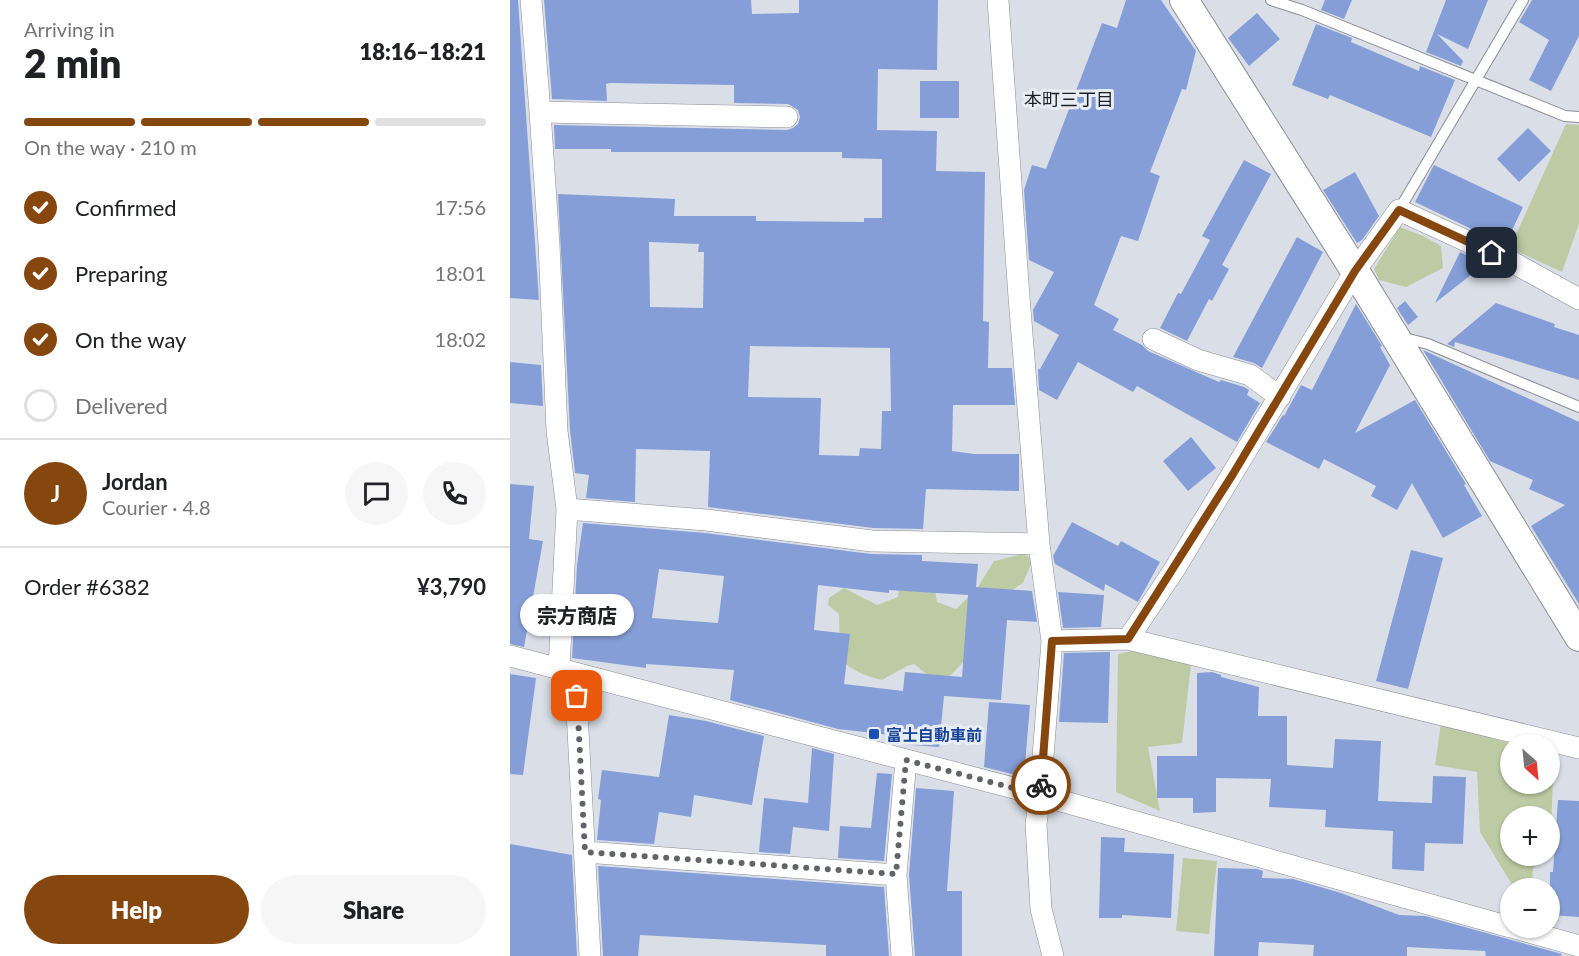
<!DOCTYPE html>
<html lang="en">
<head>
<meta charset="utf-8">
<style>
	:root { --surface:#fff; --page:#f6f6f6; --text:#202124; --muted:#757577; --line:#e0e0e0; --accent:#86470e }
	body { margin:0; font-family:Lato,"Noto Sans JP",sans-serif; background:var(--page); color:var(--text); height:100vh; display:flex; flex-direction:column; font-size:22px; white-space:nowrap }
	* { box-sizing:border-box; margin:0 }
	p { font-size:20px; color:var(--muted) }
	.icon { flex:none; width:33px; height:33px; fill:none; stroke:currentColor; stroke-width:2; stroke-linecap:round; stroke-linejoin:round }
	.map { position:relative; flex:1; overflow:hidden }
	.details { display:flex; flex-direction:column; background:var(--surface); width:510px }
	.details>* { flex:none }
	.needle { width:39px; rotate:153deg }
	.buttons { position:absolute; left:990px; top:734px; display:grid; gap:12px }
	.buttons a { display:grid; place-items:center; width:60px; height:60px; border-radius:50%; background:var(--surface); box-shadow:0 2px 4px #0004; font-size:30px }
	.pin { position:absolute; display:grid; place-items:center; width:51px; height:51px; color:#fff; margin:-26px; border-radius:12px; box-shadow:0 3px 9px #0006 }
	.courier { position:absolute; display:grid; place-items:center; width:60px; height:60px; margin:-30px; border:4px solid #86470e; border-radius:50%; background:#fff; color:#222; box-shadow:0 2px 8px #0007 }
	.bubble { position:absolute; height:42px; border-radius:21px; background:var(--surface); box-shadow:0 2px 4px #0004; font-size:20px; font-weight:800; line-height:42px; text-align:center }
	.headline em { font-style:normal; font-weight:800 }
	.headline div { display:flex; flex-direction:column-reverse }
	.headline { display:flex; align-items:center; justify-content:space-between; height:102px; padding:0 24px }
	h1 { font-size:39px; font-weight:800; line-height:45px }
	.bar { display:grid; grid-template-columns:repeat(4,1fr); gap:9px 6px; align-content:center; height:72px; padding:0 24px }
	.bar i { height:8px; border-radius:4px; background:var(--line) }
	.bar .on { background:var(--accent) }
	.bar p { grid-column:span 4 }
	.line { display:flex; align-items:center; gap:15px; padding:0 24px; border-top:2px solid var(--line) }
	.line div { flex:1 }
	.round { display:grid; place-items:center; flex:none; width:63px; height:63px; border-radius:32px; background:var(--page) }
	ol { padding:0 24px; list-style:none }
	li { display:flex; align-items:center; gap:18px; height:66px }
	li p { margin-inline-start:auto }
	li .icon { padding:6px; border-radius:50%; background:var(--accent); color:#fff; stroke-width:4 }
	li:last-child { color:var(--muted) }
	li i { width:33px; height:33px; border:3px solid var(--line); border-radius:50% }
	.action { display:flex; gap:12px; margin-top:auto; padding:12px 24px }
	.action a { flex:1; height:69px; border-radius:36px; background:var(--accent); color:#fff; font-size:24px; font-weight:800; line-height:69px; text-align:center }
	.action a+a { background:var(--page); color:var(--text) }
	main { display:flex; flex:1; min-height:0 }
	.map>svg:first-child { display:block }
</style>
</head>
<body>
<main>
<section class="details">
<div class="headline"><div><h1>2 min</h1><p>Arriving in</p></div><em>18:16–18:21</em></div>
<div class="bar"><i class="on"></i><i class="on"></i><i class="on"></i><i></i><p>On the way · 210 m</p></div>
<ol>
<li><svg class="icon" aria-label="check" viewBox="0 0 24 24"><path d="M5 12l5 5 9-10"/></svg>Confirmed<p>17:56</p></li>
<li><svg class="icon" aria-label="check" viewBox="0 0 24 24"><path d="M5 12l5 5 9-10"/></svg>Preparing<p>18:01</p></li>
<li><svg class="icon" aria-label="check" viewBox="0 0 24 24"><path d="M5 12l5 5 9-10"/></svg>On the way<p>18:02</p></li>
<li><i></i>Delivered</li>
</ol>
<div class="line" style="height:108px"><b class="round" style="background:var(--accent);color:#fff">J</b><div><b>Jordan</b><p>Courier · 4.8</p></div><a class="round"><svg class="icon" aria-label="chat" viewBox="0 0 24 24"><path d="M4 5h16v11H9l-5 4z"/></svg></a><a class="round"><svg class="icon" aria-label="phone" viewBox="0 0 24 24"><path d="M5 4h4l2 5-3 2q2 4 5 5l2-3 5 2v4C11 20 4 13 5 4z"/></svg></a></div>
<div class="line" style="height:78px"><div>Order #6382</div><b>¥3,790</b></div>
<div class="action"><a>Help</a><a>Share</a></div>
</section>
<div class="map">
<svg width="1069" height="956" viewBox="0 0 1069 956">
	<rect width="100%" height="100%" fill="#dadfe7"/>
	<path fill="#bdcba4" d="M1056,124l13,1v99l-17,48 -52,-24z
		M890,227l23,9 18,10 2,22 -37,19 -27,-7 -5,-11z
		M513,554l6,3 2,7 -8,19 -17,11 -36,61 -19,20 -16,6 -21,-17 -7,2 -25,14c-17,-4 -29,-9 -42,-21l-1,-45 -11,-9 1,-7 15,-10 33,17 21,-8 3,-25 32,6 4,24 19,7 20,-19 18,-29z
		M623,651l58,14 -9,78 -34,4 12,64 -44,-19 2,-138z
		M931,723l71,21 -2,39h40v-28l4,1 -4,96v-36h-40v39h39v2l-16,11 -1,20h-18l-34,-56 -3,-60 -42,-7z
		M673,858l34,3 -8,73 -33,-3z"/>
	<path fill="#859ed8" fill-rule="evenodd" d="M0,0h8l21,300 -29,-2z
		M34,0h207l1,14 47,-1v-13h139l-1,70 -59,-1 -1,61 60,1 -1,40 49,1 -2,149 6,1 -1,46h24l3,37h-62l-1,46 22,3h45v37l-93,-2 -3,40 -50,-1 -165,-21 2,-56 -74,-2 -1,53 -49,-4 3,-23 -14,-2 -5,-43 -12,-236 117,5 -1,17h82v5l108,1v-4h18v-59l-40,-1v-6h-231v-3h-56l-1,-24 233,5 6,-2 5,-4 2,-7 -2,-7 -10,-6 -54,-1v-18l-124,-2 -4,1 1,17 -55,-2zM139,242l50,2 -1,8h6l-1,56 -53,-1zM240,346l140,2 1,63h-9l-1,38 -21,-1 -1,8 -40,-1 2,-57 -73,-1z
		M616,0h35l35,51 -10,39 -4,-1 -32,83 10,4 -22,65 -17,-5 -27,69 25,14 -6,11 29,15 6,6 71,31 2,-2 23,7 5,3 -2,5 13,8 -23,39 -100,-56 -4,6 -55,-30 -21,38 -18,-10 -1,-21h2l19,-34 -25,-14 -1,-11 21,-38 -25,-12 -5,-70 8,-25 14,4 56,-146 15,5z
		M815,0h27l-8,19 -23,-9z
		M936,0h42l-20,49 -31,-15 26,27 -2,5 -35,-14z
		M1022,0h47v36l-28,55 -22,-11 20,-40 -30,-18z
		M747,13l23,26 -31,27 -21,-28z
		M806,24l36,14 -1,4 68,29 1,-5 35,14 -24,57 -101,-42 -2,4 -36,-14z
		M410,81h39v37h-39z
		M1018,128l23,23 -32,31 -22,-23z
		M734,160l27,14 -49,91 7,4 -17,32 -3,-2 -22,42 -27,-13 18,-35 3,1 29,-54 -8,-4z
		M924,165l89,42 -18,38 -90,-43z
		M845,172l24,44 -17,24 -5,3 -34,-53z
		M787,237l26,15 -16,31 -45,85 -8,-5 -21,-6z
		M950,252l25,12 -50,39z
		M895,301l13,16 -10,8 -11,-17z
		M986,303l59,21 -1,3 25,8v45l-124,-38 -1,5 -7,-3z
		M846,304l26,42 -2,1 10,18 -35,68 60,-33 51,84 -2,1 18,31 -39,22 -31,-55 -15,27 -26,-14 5,-10 -52,-27 -5,10 -53,-27 17,-27 1,1 17,-31 11,5z
		M913,350l156,72v182l-48,-78 34,-21 -36,-16 4,-9 -43,-19z
		M0,362l31,3 2,41 -33,-3z
		M681,437l25,31 -28,23 -25,-30z
		M0,484l24,2 -5,53 14,2 -19,106 -14,-3z
		M562,522l46,24 3,-5 39,21 -22,40 -33,-18 -1,7 -49,-27 -2,-8z
		M73,523l122,10 166,21 51,1v6l56,3 -2,23 56,4 5,31 -30,-2 -6,80 -57,-4 -5,51 -40,-3 1,-8 -62,-7 -108,-29 4,-30 -88,-6v4l-74,-10 5,-93zM149,569l65,7 -6,47 -66,-5zM308,585l71,8v-3l79,5 -6,82 -57,-5 -2,19 -59,-7 6,-50 -36,-4z
		M901,550l32,8 -35,131 -32,-8z
		M548,592l46,3 -3,32 -38,1z
		M600,652l-2,71 -49,-1 5,-69z
		M702,672l9,3v2l38,10 -1,29h29v49l46,3 2,-29 46,2 -3,60 54,2 1,-27 33,1 -3,67 -38,-1 -1,28 -32,-2 1,-38 -68,-4 1,-17 -57,-3 2,-28 -55,-1v34l-23,1v-15h-36v-42h40v-83z
		M0,674l26,4 -13,97 -13,-1z
		M479,702l41,3 -6,72 -40,-10z
		M159,715l37,6 58,15 -12,69 -58,-10 -3,22 -32,-5 -5,32 -57,-4 4,-40 -3,-1 4,-29 57,7z
		M302,748l22,6 -5,77 -36,-4 -3,27 -31,-2 5,-54 44,5z
		M367,773l15,1 -8,87 -46,-3 2,-32 31,2z
		M406,788l38,3 -7,100h15v65h-47l-6,-81z
		M1048,800l21,1v116l-29,-2v-43h3z
		M591,837l24,1 -1,14 50,2 -3,64 -49,-3v3h-23z
		M0,844l62,11 5,101h-67z
		M88,866l286,21 5,69h-63v-11l-186,-10 -2,21h-35z
		M708,868l39,1 6,2 -1,7 31,1 48,14 58,22 26,1 137,38 -1,2h-75l-1,-5 -78,-4v9h-94l1,-11 -55,-3 -1,14h-44z"/>
	<g fill="none" stroke-linecap="round" stroke-linejoin="round">
		<defs>
			<path id="lane" d="M761,0l31,10 263,106 14,1
				M889,210l124,-210
				M891,337l27,7 151,63"/>
			<path id="street" d="M21,0l9,112 9,132 8,187 10,78 -8,160
				M488,0l21,297 20,247 13,97 -12,154 -4,29 5,85 12,47
				M30,112l247,5
				M643,339l45,21 52,15 30,22
				M57,509l139,11 166,21 167,3
				M618,639l451,109
				M542,641l76,-2 46,-69 181,-299 44,-61 113,52 67,37
				M0,656l530,139 470,132
				M65,674l15,282
				M75,852l311,23
				M1001,927l68,19
				M392,956l-6,-81 10,-115"/>
			<path id="secondary" d="M674,0l171,271 224,366"/>
		</defs>
		<use href="#lane" stroke="#898d95" stroke-width="12"/>
		<use href="#street" stroke="#898d95" stroke-width="22"/>
		<use href="#secondary" stroke="#898d95" stroke-width="30"/>
		<use href="#lane" stroke="#fff" stroke-width="10"/>
		<use href="#street" stroke="#fff" stroke-width="21"/>
		<use href="#secondary" stroke="#fff" stroke-width="28"/>
	</g>
	<g fill="none" stroke-linecap="round" stroke-linejoin="round">
		<path stroke="#606368" stroke-width="6" stroke-dasharray="0 10.8" d="M67,696l8,156 311,22 10,-114 134,35 1,-10"/>
		<path stroke="#86470e" stroke-width="8" d="M531,785l11,-144 76,-2 105,-165 122,-203 44,-61 93,43"/>
	</g>
	<rect fill="#1a4fb4" stroke="#e8ecf5" stroke-width="2" x="358" y="728" width="12" height="12" rx="3"/>
	<g text-anchor="middle" dominant-baseline="central" stroke-width="6" stroke-linejoin="round" paint-order="stroke">
		<g font-size="16" font-weight="bold" fill="#164399" stroke="#e8ecf5" text-anchor="start">
			<text x="376" y="734">富士自動車前</text>
		</g>
		<g font-size="18" fill="#1f2023" stroke="#e8ecf5">
			<text x="559" y="99">本町三丁目</text>
		</g>
	</g>
</svg>
<div class="buttons">
<a><svg class="needle" viewBox="-14 -14 28 28"><path d="M0-13l5 13h-10z" fill="#e53935"/><path d="M0 13l5-13h-10z" fill="#757577"/></svg></a>
<a>+</a>
<a>−</a>
</div>
<div class="pin" style="left:67px;top:696px;background:#ea580c"><svg class="icon" aria-label="bag" viewBox="0 0 24 24"><path d="M5 8h14l-1 12H6zM9 8a3 3 0 0 1 6 0"/></svg></div>
<div class="pin" style="left:982px;top:253px;background:#1f2937"><svg class="icon" aria-label="home" viewBox="0 0 24 24"><path d="M3 11l9-7 9 7M6 9v11h12V9"/></svg></div>
<div class="courier" style="left:531px;top:785px"><svg class="icon" aria-label="bike" viewBox="0 0 24 24"><circle cx="6" cy="16" r="4"/><circle cx="18" cy="16" r="4"/><path d="M6 16l4-8h5l3 8M10 8l3 8H6M13 5h3"/></svg></div>
<div class="bubble" style="left:10px;top:594px;width:114px">宗方商店</div>
</div>
</main>
</body>
</html>
